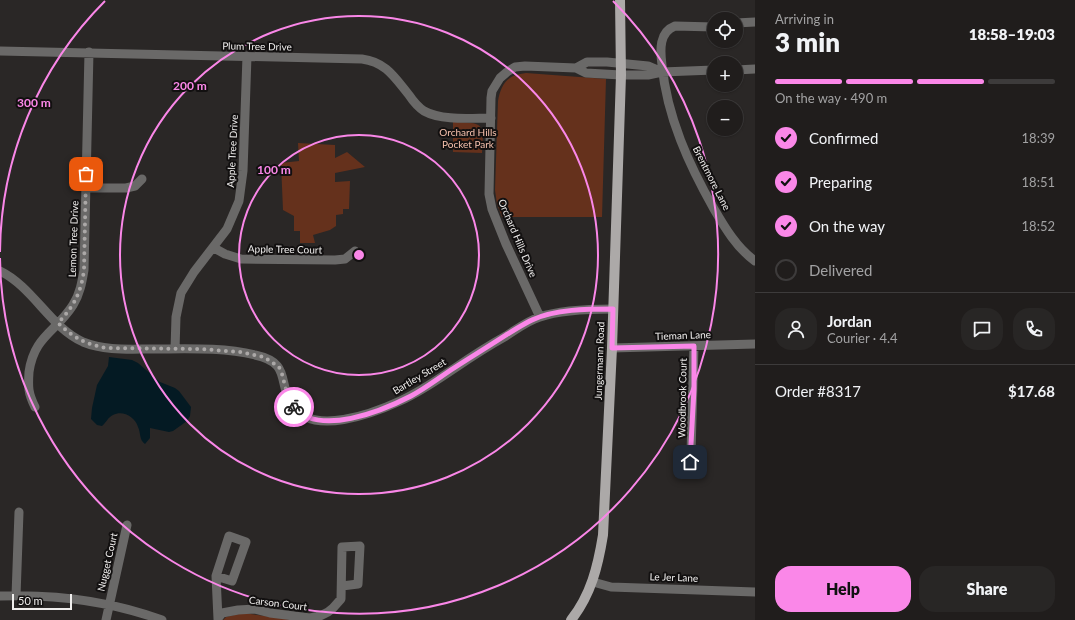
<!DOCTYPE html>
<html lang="en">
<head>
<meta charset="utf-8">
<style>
	:root { --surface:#201d1c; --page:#282625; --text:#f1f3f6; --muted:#a2a2a3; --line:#3d3b3b; --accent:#fa87e8 }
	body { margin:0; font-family:Lato,sans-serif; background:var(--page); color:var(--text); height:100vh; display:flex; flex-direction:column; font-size:15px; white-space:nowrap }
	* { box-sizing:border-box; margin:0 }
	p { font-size:13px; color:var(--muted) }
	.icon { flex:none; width:22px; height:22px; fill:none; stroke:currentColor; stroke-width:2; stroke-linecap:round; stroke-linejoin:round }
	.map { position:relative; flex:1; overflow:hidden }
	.panel { display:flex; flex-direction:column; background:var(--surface); width:320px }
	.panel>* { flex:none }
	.tools { position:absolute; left:707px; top:12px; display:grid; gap:8px }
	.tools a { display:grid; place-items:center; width:36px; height:36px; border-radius:50%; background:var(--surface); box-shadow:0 1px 3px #0004,0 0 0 1px var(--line); font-size:20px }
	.scale { position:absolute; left:12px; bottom:10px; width:60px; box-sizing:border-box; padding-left:4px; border:2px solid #f0eeed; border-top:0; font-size:11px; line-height:14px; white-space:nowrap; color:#f0eeed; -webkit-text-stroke:3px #121010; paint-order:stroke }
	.pin { position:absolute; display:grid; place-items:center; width:34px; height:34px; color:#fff; margin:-17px; border-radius:8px; box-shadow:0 2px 6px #0006 }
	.courier { position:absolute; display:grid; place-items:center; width:40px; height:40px; margin:-20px; border:3px solid #fa87e8; border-radius:50%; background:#fff; color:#222; box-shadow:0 1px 5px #0007 }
	.overview em { font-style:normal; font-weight:800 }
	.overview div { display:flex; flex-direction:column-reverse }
	.overview { display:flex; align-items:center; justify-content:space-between; height:68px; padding:0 20px }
	h1 { font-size:26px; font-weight:800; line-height:30px }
	.bar { display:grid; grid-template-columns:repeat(4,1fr); gap:6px 4px; align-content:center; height:48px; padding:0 20px }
	.bar i { height:5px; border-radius:3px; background:var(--line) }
	.bar .active { background:var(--accent) }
	.bar p { grid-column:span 4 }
	.line { display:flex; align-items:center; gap:10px; padding:0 20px; border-top:1px solid var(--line) }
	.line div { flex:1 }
	.round { display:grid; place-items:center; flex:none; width:42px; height:42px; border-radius:16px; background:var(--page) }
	ol { padding:0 20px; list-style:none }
	li { display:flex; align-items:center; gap:12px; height:44px }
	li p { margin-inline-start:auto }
	li .icon { padding:4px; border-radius:50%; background:var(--accent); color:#111; stroke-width:4 }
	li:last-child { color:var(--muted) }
	li i { width:22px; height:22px; border:2px solid var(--line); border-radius:50% }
	.primary-button { display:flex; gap:8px; margin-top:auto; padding:8px 20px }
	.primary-button a { flex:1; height:46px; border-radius:16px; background:var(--accent); color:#111; font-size:16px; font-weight:800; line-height:46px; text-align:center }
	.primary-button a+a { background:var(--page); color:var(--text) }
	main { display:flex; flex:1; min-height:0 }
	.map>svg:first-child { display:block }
</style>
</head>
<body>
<main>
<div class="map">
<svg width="755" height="620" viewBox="0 0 755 620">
	<rect width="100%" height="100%" fill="#2a2726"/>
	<path fill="#65311c" d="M526,73l80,6 -4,138h-100l-5,-13 -2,-14 3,-89c3,-17 9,-26 28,-28z
		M453,122c31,1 31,0 29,31l-29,-1z
		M298,143l37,2v13l12,-6 18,15 -30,6v9l15,-1 -1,28h-6v5l-7,1v11l-6,4 -17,5 2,8h-15v-12h-6v-15l-11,-6 -2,-47 18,-2z
		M243,613l50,7h-70l3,-3z"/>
	<path fill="#041a23" d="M109,357l23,3 6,3 22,19 15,6 4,3 12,16 -1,9 -3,5 -14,10 -4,1 -19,-4v10l-5,6c-6,-4 -4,-11 -7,-17 -3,-10 -15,-17 -25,-12 -5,2 -7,8 -11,11l-5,-1 -6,-6 1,-11 5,-23 11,-19z"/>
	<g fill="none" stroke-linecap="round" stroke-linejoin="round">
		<path stroke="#6a6968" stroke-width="9" d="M736,23l19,-1
			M714,27l-39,-1c-16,6 -15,24 -13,39 5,52 27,100 52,144 11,19 23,39 41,52
			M0,51l362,8c24,3 33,19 47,36 4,6 9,12 15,16 18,10 47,7 67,7
			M576,68l11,-6h20l41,4 14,6
			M736,70l19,-1
			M86,188h40l9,-2 7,-7
			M214,248l11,6 16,5 94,1 10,-1 10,-8
			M0,271c33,16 50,56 83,71 22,9 46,7 70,7 33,0 69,-2 102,6 37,8 22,27 37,50 20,32 82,8 108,-4 20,-9 37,-21 55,-33 16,-11 33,-22 51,-32 11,-7 21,-15 34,-19 20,-7 52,-8 73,-8
			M540,317l-34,-73 -14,-35 -3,-15 2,-96 1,-7 8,-13 7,-6 8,-5 10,-1 51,2 10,5 35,2h27l14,-3 52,-2
			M612,348l143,-4
			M175,349l1,-32 5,-24 13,-21 33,-43 12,-28 4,-30 4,-115
			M35,407c-7,-14 -7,-20 -6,-35 5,-36 27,-40 44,-67 7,-11 9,-23 11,-35l5,-218
			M687,473l4,-20 3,-107
			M216,576l16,5 14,-39 -17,-6 -13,40 2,43
			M593,582l18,5 144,5
			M0,596c55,-2 110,5 162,24
			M16,596l3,-84
			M219,617l3,-4 16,-3 17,-1 15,4 40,5 10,-2 8,-4 5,-4 8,-9 1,-52 18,-1 -2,38 -16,2
			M106,620l21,-95"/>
		<path stroke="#aca9a8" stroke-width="10" d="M571,620c20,-25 27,-54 32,-85l9,-187 9,-273 -1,-75"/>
	</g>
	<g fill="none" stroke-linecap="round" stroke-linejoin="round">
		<path stroke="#aba8a7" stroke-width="4" stroke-dasharray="0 7.2" d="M86,174l-2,96c-3,23 -10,36 -26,53 16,15 27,21 48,25l94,1 40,3 24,5 15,10 3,7 6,23 6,10"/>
		<path stroke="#fa87e8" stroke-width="5" d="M294,407c25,30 88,4 117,-11 15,-8 29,-19 43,-28 17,-11 35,-22 52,-33 9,-5 17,-11 26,-15 23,-11 56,-11 81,-11l-1,39 82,-2v43l-4,73"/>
	</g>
	<g fill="none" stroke="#fa87e8" stroke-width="2">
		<circle cx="359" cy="255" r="120"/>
		<circle cx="359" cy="255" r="239"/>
		<path d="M0 252A359 359 0 0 1 105 1M613 1A359 359 0 1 1 0 258"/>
	</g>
	<g text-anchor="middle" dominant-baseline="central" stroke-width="4" stroke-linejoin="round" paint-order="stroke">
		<g font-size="10" fill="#f0eeed" stroke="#121010">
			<text transform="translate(257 46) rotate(1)">Plum Tree Drive</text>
			<text transform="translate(232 151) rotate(-87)">Apple Tree Drive</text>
			<text transform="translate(712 178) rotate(63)">Brentmore Lane</text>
			<text transform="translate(518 238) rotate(67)">Orchard Hills Drive</text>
			<text transform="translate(73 239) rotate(-88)">Lemon Tree Drive</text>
			<text transform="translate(285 249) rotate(1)">Apple Tree Court</text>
			<text transform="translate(683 335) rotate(-2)">Tieman Lane</text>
			<text transform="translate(599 361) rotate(-88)">Jungermann Road</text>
			<text transform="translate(419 376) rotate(-31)">Bartley Street</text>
			<text transform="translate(682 398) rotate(-89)">Woodbrook Court</text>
			<text transform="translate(107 562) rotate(-77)">Nugget Court</text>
			<text transform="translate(674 577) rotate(2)">Le Jer Lane</text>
			<text transform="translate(278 603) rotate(7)">Carson Court</text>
		</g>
		<g font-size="10" fill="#f8c2ae" stroke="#121010">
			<text x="468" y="132">Orchard Hills<tspan x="468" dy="12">Pocket Park</tspan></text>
		</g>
	</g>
	<circle cx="359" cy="255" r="6" fill="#fa87e8" stroke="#121010" stroke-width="2"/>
	<g font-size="12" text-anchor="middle" font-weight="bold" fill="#fa87e8" stroke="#121010" stroke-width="4" stroke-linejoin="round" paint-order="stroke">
		<text x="190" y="90">200 m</text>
		<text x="34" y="107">300 m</text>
		<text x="274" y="174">100 m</text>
	</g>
</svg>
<div class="tools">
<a><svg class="icon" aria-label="locate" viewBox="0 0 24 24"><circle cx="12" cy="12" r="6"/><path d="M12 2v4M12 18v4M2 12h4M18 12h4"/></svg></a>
<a>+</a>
<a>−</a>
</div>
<div class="scale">50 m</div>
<div class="pin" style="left:86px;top:174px;background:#ea580c"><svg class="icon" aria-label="bag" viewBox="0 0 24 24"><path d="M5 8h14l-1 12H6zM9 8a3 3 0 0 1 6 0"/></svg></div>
<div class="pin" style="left:690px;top:462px;background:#1f2937"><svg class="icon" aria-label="home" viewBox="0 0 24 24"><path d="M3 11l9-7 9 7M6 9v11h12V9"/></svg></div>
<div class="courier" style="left:294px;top:407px"><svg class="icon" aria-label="bike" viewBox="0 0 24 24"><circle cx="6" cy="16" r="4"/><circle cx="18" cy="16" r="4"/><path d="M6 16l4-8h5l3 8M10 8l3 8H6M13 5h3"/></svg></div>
</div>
<section class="panel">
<div class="overview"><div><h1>3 min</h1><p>Arriving in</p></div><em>18:58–19:03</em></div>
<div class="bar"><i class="active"></i><i class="active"></i><i class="active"></i><i></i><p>On the way · 490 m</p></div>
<ol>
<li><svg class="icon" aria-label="check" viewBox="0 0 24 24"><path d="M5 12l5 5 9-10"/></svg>Confirmed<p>18:39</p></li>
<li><svg class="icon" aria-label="check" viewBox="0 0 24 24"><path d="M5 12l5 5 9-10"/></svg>Preparing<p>18:51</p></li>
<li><svg class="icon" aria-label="check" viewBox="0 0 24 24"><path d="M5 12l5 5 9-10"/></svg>On the way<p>18:52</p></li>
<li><i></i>Delivered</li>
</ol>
<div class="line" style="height:72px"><a class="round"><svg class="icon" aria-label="person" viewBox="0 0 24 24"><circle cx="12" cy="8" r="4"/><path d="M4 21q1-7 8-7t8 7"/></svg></a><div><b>Jordan</b><p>Courier · 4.4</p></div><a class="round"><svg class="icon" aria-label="chat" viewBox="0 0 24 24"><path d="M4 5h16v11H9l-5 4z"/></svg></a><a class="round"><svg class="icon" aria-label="phone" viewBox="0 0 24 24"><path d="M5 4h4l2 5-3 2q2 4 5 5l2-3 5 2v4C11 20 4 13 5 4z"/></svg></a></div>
<div class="line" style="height:52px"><div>Order #8317</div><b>$17.68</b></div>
<div class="primary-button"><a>Help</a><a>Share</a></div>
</section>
</main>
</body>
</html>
